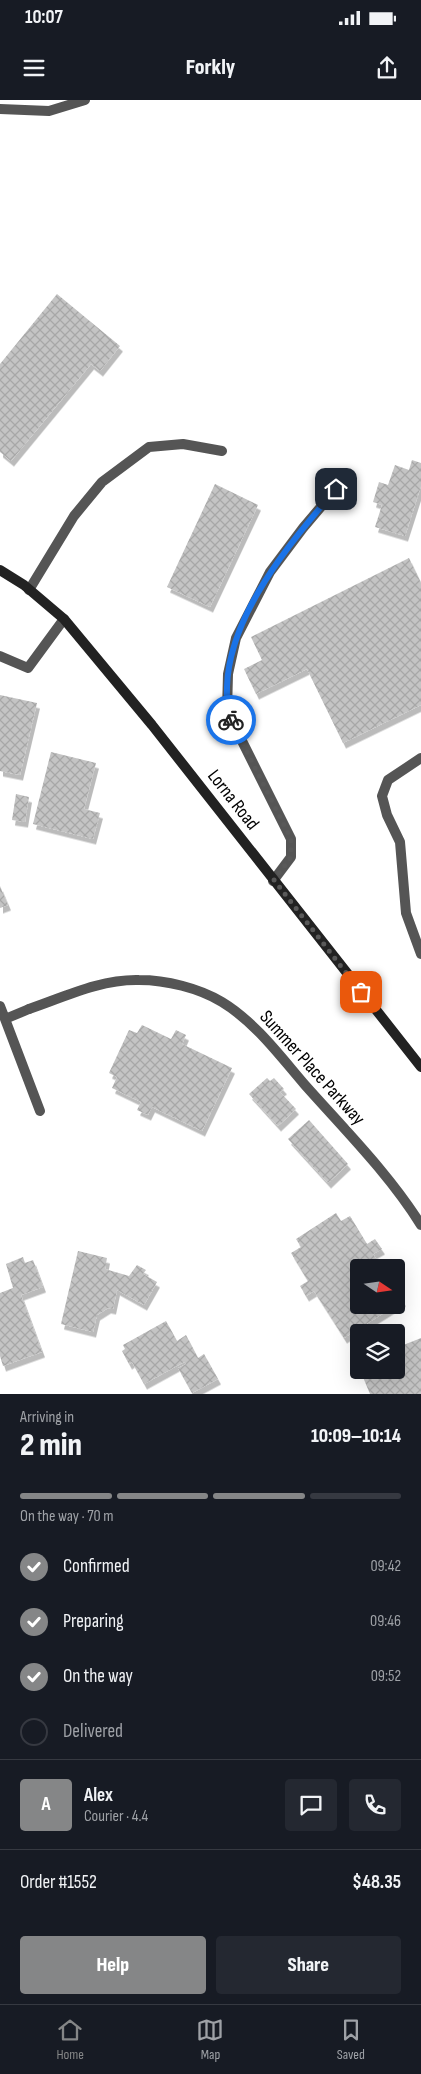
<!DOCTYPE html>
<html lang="en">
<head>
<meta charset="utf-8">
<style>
	:root { --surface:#171b24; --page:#242831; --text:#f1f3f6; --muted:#9ea1a6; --line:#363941; --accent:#858687 }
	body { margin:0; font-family:"Sofia Sans Condensed",sans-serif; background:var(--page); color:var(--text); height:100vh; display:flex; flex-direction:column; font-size:19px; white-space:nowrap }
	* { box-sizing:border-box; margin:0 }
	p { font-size:16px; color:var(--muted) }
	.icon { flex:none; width:28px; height:28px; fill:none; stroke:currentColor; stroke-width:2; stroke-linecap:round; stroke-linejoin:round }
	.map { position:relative; height:1294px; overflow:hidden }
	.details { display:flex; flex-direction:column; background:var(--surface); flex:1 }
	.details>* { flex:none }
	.needle { width:32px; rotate:103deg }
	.buttons { position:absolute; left:350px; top:1159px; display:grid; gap:10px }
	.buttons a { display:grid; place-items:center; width:55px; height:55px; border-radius:5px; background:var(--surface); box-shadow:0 5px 20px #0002; font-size:25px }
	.pin { position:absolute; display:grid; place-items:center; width:42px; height:42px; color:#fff; margin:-21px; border-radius:10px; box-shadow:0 2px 8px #0006 }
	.courier { position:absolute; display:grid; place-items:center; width:50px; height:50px; margin:-25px; border:4px solid #1a73e8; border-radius:50%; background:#fff; color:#222; box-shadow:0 1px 6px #0007 }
	.summary em { font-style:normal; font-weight:800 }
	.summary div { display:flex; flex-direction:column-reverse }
	.summary { display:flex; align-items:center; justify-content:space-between; height:85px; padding:0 20px }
	h1 { font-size:32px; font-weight:800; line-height:38px }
	.bar { display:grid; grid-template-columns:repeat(4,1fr); gap:8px 5px; align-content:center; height:60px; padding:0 20px }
	.bar i { height:6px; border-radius:4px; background:var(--line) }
	.bar .active { background:var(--accent) }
	.bar p { grid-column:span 4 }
	.line { display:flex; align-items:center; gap:12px; padding:0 20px; border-top:1px solid var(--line) }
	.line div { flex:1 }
	.round { display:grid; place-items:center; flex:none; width:52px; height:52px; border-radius:5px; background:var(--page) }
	ol { padding:0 20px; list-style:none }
	li { display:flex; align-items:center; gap:15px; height:55px }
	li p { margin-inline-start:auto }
	li .icon { padding:5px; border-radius:50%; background:var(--accent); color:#fff; stroke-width:4 }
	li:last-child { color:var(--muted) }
	li i { width:28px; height:28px; border:2px solid var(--line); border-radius:50% }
	.cta { display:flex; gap:10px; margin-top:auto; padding:10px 20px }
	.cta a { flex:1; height:58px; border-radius:5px; background:var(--accent); color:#fff; font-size:20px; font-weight:800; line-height:58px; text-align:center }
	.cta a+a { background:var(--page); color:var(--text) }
	.status { display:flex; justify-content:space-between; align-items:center; height:35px; padding:0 25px; background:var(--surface); direction:ltr }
	.status svg { height:14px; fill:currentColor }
	header { display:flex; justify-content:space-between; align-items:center; height:65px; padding:0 20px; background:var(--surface); font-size:22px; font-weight:800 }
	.tab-bar { display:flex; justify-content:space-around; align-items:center; height:70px; border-top:1px solid var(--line); background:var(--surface); font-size:14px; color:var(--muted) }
	.tab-bar a { display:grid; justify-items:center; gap:2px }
	.tab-bar .active { color:var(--accent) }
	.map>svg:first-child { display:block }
</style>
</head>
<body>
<div class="status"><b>10:07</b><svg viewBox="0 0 49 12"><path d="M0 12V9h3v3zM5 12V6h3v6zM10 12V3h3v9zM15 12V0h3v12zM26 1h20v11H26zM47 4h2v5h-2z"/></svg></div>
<header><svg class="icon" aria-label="menu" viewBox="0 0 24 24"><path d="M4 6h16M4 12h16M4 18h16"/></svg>Forkly<svg class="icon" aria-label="share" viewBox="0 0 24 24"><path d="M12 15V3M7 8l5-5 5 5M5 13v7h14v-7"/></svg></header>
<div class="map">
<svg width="421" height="1294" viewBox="0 0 421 1294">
	<defs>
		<pattern id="building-cross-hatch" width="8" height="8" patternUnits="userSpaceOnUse" patternTransform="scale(1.25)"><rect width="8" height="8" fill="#c4c4c4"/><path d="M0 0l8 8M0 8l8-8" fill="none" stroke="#a7a7a7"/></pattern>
		<filter id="shadow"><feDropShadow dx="3" dy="5.5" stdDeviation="0" flood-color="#0004"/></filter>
	</defs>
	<rect width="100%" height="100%" fill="#fff"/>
	<path fill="url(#building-cross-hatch)" filter="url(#shadow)" d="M57,194l63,52 -20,25 -9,-7 -80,97 -11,-9v-88z
		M412,360l9,3v23l-16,50 -30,-9 7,-22 -9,-3 6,-20 9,3 7,-20 14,5z
		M215,384l43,21 -48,102 -43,-20z
		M409,458l12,25v122l-78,38 -36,-74 -51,25 -12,-25 18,-9 -11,-23z
		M0,595l37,8 -17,72 -20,-4z
		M51,652l45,11 -12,46 16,4 -7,26 -60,-15z
		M16,694l13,3 -4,25 -13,-2z
		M0,786l8,19 -8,3z
		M142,925l29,14 5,-9 10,5 -4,9 50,24 -30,63 -50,-24 -4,8 -11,-5 4,-8 -29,-14 5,-11 -8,-4 20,-43 8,3z
		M267,978l3,3 4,-3 10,11 -4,3 16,17 -18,17 -29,-32z
		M309,1020l39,44 -20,19 -40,-44z
		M336,1113l5,8 9,-5 17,28 8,-5 7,10 -9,5 9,14h-23v37h37v-15l7,11 -59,37 -30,-47 -8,5 -6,-10 8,-5 -17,-28 10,-6 -5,-8z
		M78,1151l29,7 -2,11 24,7 8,-11 9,5 -3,4 14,8 -13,23 -27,-15 -4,19 -5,-1 -11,7 -4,17 -32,-8z
		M23,1157l2,6 8,-3 10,27 -22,8 21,57 -39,14 -3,-10v-63l13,-5 -7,-24z
		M166,1221l11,20 9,-6 12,23 6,-4 14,25 -26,14 -14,-25 8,-4 -2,-2 -40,22 -12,-22 -3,2 -7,-13 3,-2 -2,-4z
		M421,1238v56h-51l-10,-24h36v-22z"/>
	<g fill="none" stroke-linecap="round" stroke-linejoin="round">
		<path stroke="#555" stroke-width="10" d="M29,490l45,-74 28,-34 47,-35 34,-3 39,7
			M0,556l28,12 36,-49
			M421,658l-33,22 -6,16 5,19 13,27 6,71 15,41
			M273,781l18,-24v-18l-64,-128 1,-37 8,-36 34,-66 33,-44 33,-39
			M0,906l5,13
			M29,909l-24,10 35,92"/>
		<path stroke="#555" stroke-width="10" d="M0,9l49,2 36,-11
			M29,909c35,-12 72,-30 110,-29 27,0 60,8 83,22 33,20 58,54 83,83 40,45 84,89 116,140"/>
		<path stroke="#222" stroke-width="10" d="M0,470l24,15 40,34 88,106 269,342"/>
	</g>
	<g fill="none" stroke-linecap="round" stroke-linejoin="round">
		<path stroke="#595959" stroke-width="5" stroke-dasharray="0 9" d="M231,620l60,119v18l-17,23 87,112"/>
		<path stroke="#1a73e8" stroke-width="6" d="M231,620c-5,-11 -4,-21 -4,-33 2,-73 64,-145 109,-198"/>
	</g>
	<g text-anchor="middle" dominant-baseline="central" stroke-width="4.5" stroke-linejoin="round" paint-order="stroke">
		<g font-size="19" fill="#000" stroke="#fff">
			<text transform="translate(233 700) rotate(52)">Lorna Road</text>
			<text transform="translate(312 968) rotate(48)">Summer Place Parkway</text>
		</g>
	</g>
</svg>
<div class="buttons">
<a><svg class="needle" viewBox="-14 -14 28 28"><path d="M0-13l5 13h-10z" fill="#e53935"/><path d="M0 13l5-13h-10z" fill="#9ea1a6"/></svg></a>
<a><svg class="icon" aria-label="layers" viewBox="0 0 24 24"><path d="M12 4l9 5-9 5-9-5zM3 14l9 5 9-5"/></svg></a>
</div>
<div class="pin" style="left:361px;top:892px;background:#ea580c"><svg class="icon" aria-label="bag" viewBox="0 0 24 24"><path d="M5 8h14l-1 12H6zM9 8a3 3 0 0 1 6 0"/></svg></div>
<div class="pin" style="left:336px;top:389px;background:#1f2937"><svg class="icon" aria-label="home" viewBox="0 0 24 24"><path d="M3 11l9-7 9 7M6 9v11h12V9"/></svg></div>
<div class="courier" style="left:231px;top:620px"><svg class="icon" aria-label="bike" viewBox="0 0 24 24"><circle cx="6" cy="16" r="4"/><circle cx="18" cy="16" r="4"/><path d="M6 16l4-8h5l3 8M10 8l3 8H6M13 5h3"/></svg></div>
</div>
<section class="details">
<div class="summary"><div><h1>2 min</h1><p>Arriving in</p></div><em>10:09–10:14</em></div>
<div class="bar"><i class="active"></i><i class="active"></i><i class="active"></i><i></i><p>On the way · 70 m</p></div>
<ol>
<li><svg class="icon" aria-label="check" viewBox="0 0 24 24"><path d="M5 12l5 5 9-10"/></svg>Confirmed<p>09:42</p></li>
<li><svg class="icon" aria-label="check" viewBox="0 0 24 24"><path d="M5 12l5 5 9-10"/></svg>Preparing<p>09:46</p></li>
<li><svg class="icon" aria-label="check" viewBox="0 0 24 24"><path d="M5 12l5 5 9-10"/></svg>On the way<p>09:52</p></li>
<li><i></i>Delivered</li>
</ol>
<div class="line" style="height:90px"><b class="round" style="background:var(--accent);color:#fff">A</b><div><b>Alex</b><p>Courier · 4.4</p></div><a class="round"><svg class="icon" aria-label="chat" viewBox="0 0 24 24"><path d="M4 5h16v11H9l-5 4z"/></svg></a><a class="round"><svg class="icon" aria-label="phone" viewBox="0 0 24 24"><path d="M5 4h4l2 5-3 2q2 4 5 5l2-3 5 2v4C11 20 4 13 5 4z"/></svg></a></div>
<div class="line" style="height:65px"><div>Order #1552</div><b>$48.35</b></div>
<div class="cta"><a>Help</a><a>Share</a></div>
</section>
<nav class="tab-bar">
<a class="active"><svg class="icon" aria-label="home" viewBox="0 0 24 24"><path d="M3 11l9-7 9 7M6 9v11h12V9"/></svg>Home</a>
<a><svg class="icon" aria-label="map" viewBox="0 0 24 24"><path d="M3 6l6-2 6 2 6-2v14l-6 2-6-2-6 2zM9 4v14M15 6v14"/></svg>Map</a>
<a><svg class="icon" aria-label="saved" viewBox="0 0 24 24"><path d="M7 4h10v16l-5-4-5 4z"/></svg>Saved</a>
</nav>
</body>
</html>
